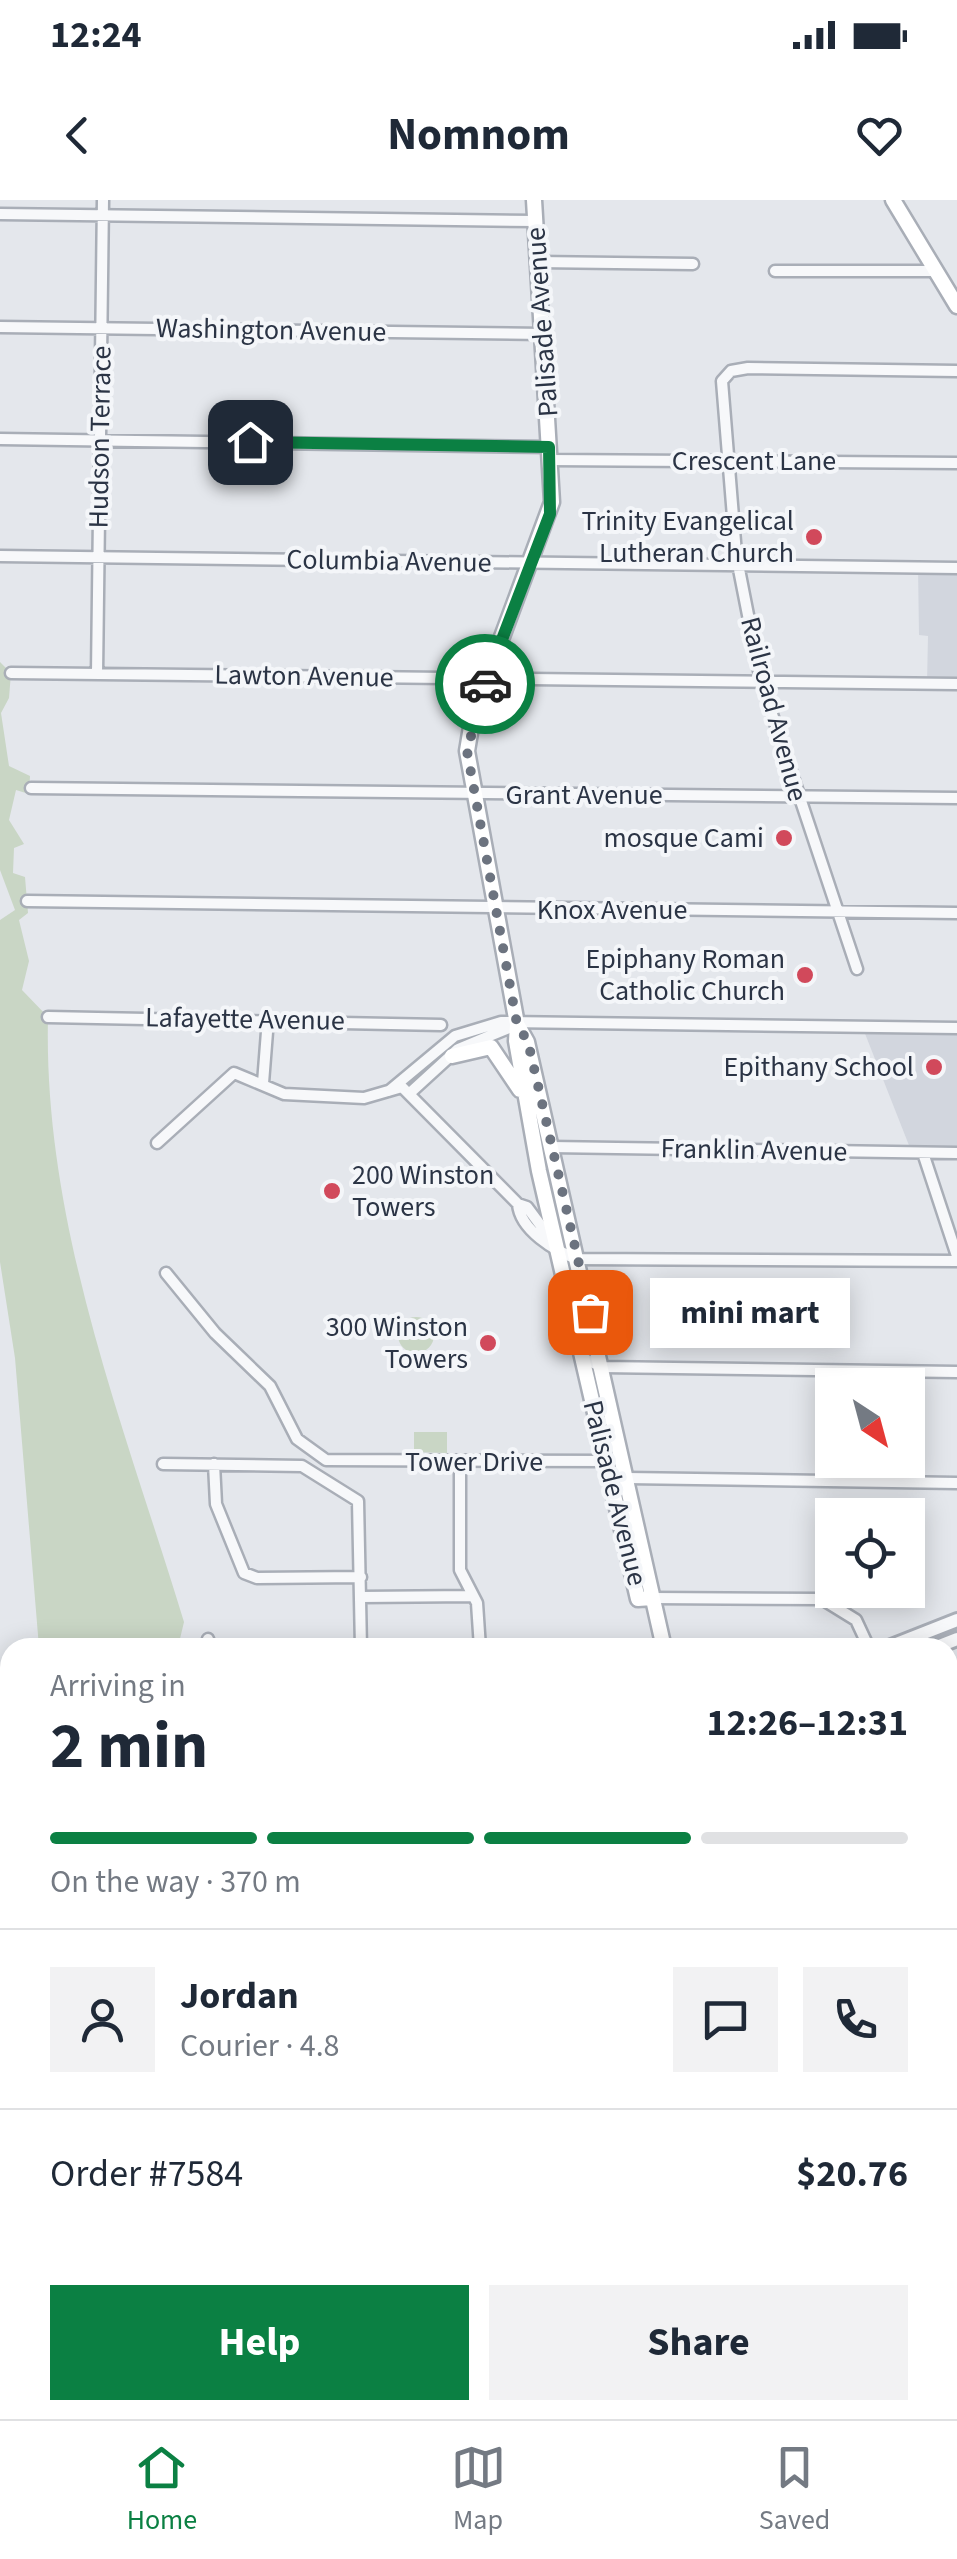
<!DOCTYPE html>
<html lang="en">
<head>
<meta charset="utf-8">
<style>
	:root { --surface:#fff; --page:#f2f2f3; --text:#1f2937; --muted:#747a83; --line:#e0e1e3; --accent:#0b8043 }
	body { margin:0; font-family:"Source Sans 3",sans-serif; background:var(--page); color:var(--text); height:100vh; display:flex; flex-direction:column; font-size:38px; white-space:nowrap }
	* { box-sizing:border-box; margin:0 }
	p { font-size:32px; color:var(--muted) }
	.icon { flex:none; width:55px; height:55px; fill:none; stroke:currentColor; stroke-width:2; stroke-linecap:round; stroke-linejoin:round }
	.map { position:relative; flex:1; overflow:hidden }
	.sheet { position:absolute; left:0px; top:1438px; width:958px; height:782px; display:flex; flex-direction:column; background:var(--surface); border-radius:30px 30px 0 0; box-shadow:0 5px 25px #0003 }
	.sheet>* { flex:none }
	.needle { width:65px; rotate:144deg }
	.fabs { position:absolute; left:815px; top:1168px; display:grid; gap:20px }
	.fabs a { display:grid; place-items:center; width:110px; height:110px; border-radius:0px; background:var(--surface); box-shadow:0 5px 25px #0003; font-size:50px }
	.pin { position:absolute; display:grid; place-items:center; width:85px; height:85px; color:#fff; margin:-42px; border-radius:20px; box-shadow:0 5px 15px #0006 }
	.courier { position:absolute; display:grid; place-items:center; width:100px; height:100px; margin:-50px; border:8px solid #0b8043; border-radius:50%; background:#fff; color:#222; box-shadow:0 2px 12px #0007 }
	.bubble { position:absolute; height:70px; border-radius:0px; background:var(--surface); box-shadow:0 5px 25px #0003; font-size:32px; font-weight:700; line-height:70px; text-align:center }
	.summary em { font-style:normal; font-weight:700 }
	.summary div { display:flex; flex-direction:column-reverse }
	.summary { display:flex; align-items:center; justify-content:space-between; height:170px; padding:0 50px }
	h1 { font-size:65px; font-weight:700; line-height:75px }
	.bar { display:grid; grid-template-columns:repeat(4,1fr); gap:15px 10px; align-content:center; height:120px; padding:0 50px }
	.bar i { height:12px; border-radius:8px; background:var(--line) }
	.bar .active { background:var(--accent) }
	.bar p { grid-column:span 4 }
	.line { display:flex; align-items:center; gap:25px; padding:0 50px; border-top:2px solid var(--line) }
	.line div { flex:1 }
	.round { display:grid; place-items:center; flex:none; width:105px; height:105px; border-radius:0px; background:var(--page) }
	.primary-button { display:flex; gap:20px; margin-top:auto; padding:20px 50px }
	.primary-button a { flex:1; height:115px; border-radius:0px; background:var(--accent); color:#fff; font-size:40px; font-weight:700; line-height:115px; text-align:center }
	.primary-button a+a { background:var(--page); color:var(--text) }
	.status { display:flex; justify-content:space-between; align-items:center; height:70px; padding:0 50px; background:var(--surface); direction:ltr }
	.status svg { height:28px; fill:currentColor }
	header { display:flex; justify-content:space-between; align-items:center; height:130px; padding:0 50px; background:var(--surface); font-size:45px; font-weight:700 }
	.tabs { display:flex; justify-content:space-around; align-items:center; height:140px; border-top:2px solid var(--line); background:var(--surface); font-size:28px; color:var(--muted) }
	.tabs a { display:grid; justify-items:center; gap:5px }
	.tabs .active { color:var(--accent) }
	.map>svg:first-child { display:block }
</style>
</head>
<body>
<div class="status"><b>12:24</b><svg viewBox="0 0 49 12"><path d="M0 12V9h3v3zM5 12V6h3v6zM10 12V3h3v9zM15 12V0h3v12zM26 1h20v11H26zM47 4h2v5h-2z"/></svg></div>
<header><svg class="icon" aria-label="back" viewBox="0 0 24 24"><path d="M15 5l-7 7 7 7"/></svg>Nomnom<svg class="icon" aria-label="heart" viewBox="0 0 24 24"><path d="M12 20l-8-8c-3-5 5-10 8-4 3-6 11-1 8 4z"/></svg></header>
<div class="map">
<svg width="957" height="2219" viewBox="0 0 957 2219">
	<rect width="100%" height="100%" fill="#e4e7ec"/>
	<path fill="#d2d6de" d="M918,367l39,1v116l-30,-1 1,-47 -9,-1z
		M862,826l95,2v125h-45z"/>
	<path fill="#c9d6c5" d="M0,462l11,11 -2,25 -8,15 8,53 21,10 -1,18 -13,-4 -7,30 15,24 -10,4 -1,25 12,4 3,36 -9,7 10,41 -7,29 26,27c-5,208 76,408 136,605l-6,25h-139l-24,-289 -15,-96v-342l15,-10 -15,-40z
		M398 1135a18 18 0 1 1 36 0a18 18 0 1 1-36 0Z
		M414,1232h33v21l-33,-1z
		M10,2197v13h127l6,9h-143v-19z"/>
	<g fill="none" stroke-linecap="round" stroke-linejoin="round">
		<defs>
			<path id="minor" d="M0,14l535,7
				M538,62l155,2
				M775,71h161
				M0,127l543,7
				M0,239l549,8
				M550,260l407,3
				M0,356l957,12
				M11,473l946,11
				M97,474l6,-474
				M31,588l926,10
				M27,701l930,12
				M857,769l-96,-288 -25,-127 -14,-173 9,-10 17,-3 209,3
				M48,817l393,8
				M263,883l5,-64
				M389,891l66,-55 46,-14 456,6
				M411,892l47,-43 58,-24
				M157,943l77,-70 50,21 80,4 38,-11 116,117 9,3 23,31
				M551,947l406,6
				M923,953l34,103
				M518,1004c2,26 37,47 59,55l380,2
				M166,1073l49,60 55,53 27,53 29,21 285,1
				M581,1157l21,10 355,5
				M460,1263v107l17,33 3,45
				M163,1264l139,2 56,35 3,147
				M214,1264l2,40 28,69 13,5 104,-1
				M627,1278l330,5
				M361,1397l112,-1
				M652,1398l170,1 34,21 13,28
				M208,1439l3,9
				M0,1482l10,21
				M0,1582l4,7h-4
				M0,1668l10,1
				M948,1722l9,-2
				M948,1764l9,15
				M0,1842l10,-1
				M0,1923l10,7
				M948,2159l9,-7
				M551,2210l3,9
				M721,2210l6,9
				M878,2219l10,-9"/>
			<path id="tertiary" d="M886,1448l71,-28
				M934,1448l23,-9"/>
			<path id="secondary" d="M534,0l18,302 -79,213 -6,36 50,273 -1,17 23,130 99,428 14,-1
				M893,0l64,106
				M517,824l10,18 137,606
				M452,856l39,-9 29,43"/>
			<path id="primary" d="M0,1940l10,7
				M0,2042l10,10
				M948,2042l9,14
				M145,2210l5,9
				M265,2210l6,9
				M297,2210l4,9"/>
		</defs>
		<use href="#minor" stroke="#a9aeb7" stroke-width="15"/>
		<use href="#tertiary" stroke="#a9aeb7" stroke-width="18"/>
		<use href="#secondary" stroke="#a9aeb7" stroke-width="19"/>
		<use href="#primary" stroke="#a3abb8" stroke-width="20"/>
		<use href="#minor" stroke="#f7f8fa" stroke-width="10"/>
		<use href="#tertiary" stroke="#f7f8fa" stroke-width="12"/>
		<use href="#secondary" stroke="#fff" stroke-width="14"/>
		<use href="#primary" stroke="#fff" stroke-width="15"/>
	</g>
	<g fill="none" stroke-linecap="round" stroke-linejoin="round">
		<path stroke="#6c737f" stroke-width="10" stroke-dasharray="0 18" d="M485,484l-18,67 50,273 11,18 62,270"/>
		<path stroke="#0b8043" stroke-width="12" d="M250,242l299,5 1,67 -65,170"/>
	</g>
	<g fill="#d1495b" stroke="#f4f6f9" stroke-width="4">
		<circle cx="814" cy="337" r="10"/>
		<circle cx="784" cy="638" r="10"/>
		<circle cx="805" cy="775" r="10"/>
		<circle cx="934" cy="867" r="10"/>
		<circle cx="332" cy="991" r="10"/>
		<circle cx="488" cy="1143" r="10"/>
	</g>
	<g text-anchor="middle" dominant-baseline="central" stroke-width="8" stroke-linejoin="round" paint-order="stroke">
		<g font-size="28" fill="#2b3445" stroke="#f4f6f9">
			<text transform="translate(542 122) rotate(-94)">Palisade Avenue</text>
			<text transform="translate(271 130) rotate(1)">Washington Avenue</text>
			<text transform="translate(100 237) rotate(-89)">Hudson Terrace</text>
			<text x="754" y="261">Crescent Lane</text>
			<text transform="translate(389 361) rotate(1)">Columbia Avenue</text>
			<text transform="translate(304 476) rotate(1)">Lawton Avenue</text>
			<text transform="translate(774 509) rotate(75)">Railroad Avenue</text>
			<text x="584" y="595">Grant Avenue</text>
			<text x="612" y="710">Knox Avenue</text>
			<text transform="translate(245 819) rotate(1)">Lafayette Avenue</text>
			<text transform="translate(754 950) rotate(1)">Franklin Avenue</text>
			<text x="474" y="1262">Tower Drive</text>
			<text transform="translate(615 1293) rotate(76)">Palisade Avenue</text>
		</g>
		<g font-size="28" fill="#2b3445" stroke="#f4f6f9" text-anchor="end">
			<text x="794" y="321">Trinity Evangelical<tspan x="794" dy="32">Lutheran Church</tspan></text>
			<text x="764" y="638">mosque Cami</text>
			<text x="785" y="759">Epiphany Roman<tspan x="785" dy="32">Catholic Church</tspan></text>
			<text x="914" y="867">Epithany School</text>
			<text x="352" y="975" text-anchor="start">200 Winston<tspan x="352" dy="32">Towers</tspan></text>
			<text x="468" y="1127">300 Winston<tspan x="468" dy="32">Towers</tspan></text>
		</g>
	</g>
</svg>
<div class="fabs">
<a><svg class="needle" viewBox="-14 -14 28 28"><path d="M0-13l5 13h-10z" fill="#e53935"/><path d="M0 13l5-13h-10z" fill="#747a83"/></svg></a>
<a><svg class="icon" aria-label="locate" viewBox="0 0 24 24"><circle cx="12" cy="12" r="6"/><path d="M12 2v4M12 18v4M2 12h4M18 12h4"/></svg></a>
</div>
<div class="pin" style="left:590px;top:1112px;background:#ea580c"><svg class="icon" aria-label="bag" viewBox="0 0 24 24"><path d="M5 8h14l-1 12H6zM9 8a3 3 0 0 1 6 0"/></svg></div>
<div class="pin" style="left:250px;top:242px;background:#1f2937"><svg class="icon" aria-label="home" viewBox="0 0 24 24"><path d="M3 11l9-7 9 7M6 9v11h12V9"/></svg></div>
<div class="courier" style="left:485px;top:484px"><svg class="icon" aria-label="car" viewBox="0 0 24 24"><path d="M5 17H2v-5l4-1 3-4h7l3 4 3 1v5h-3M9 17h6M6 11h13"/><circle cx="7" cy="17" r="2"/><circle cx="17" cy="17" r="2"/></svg></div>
<div class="bubble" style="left:650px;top:1078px;width:200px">mini mart</div>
<section class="sheet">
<div class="summary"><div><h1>2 min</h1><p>Arriving in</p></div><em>12:26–12:31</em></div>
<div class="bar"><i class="active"></i><i class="active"></i><i class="active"></i><i></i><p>On the way · 370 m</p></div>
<div class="line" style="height:180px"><a class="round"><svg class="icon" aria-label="person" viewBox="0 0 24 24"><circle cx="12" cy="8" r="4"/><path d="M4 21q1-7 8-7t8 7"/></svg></a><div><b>Jordan</b><p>Courier · 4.8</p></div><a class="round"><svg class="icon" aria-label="chat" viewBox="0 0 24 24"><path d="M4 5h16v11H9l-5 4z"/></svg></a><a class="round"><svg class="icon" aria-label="phone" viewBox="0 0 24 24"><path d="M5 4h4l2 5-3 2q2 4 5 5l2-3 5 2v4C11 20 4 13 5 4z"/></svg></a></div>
<div class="line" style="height:130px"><div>Order #7584</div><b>$20.76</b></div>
<div class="primary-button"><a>Help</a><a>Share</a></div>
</section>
</div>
<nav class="tabs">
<a class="active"><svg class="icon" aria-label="home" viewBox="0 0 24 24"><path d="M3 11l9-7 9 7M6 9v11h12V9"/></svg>Home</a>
<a><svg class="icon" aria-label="map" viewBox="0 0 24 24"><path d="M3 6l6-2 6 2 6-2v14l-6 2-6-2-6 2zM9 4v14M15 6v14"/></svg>Map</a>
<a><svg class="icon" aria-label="saved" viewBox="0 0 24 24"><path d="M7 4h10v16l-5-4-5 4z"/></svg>Saved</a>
</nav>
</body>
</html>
